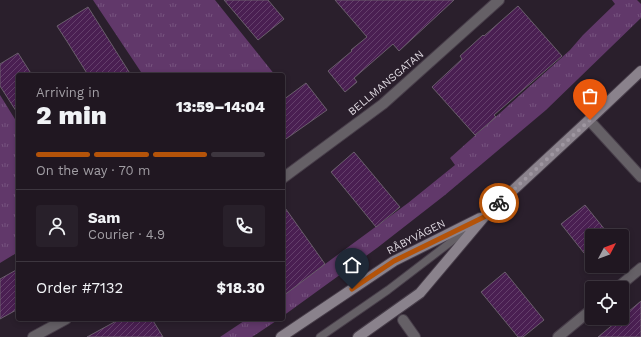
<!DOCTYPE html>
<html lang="en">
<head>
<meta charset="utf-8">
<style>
	:root { --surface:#201721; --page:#28202a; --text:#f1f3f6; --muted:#a29fa5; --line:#3d363f; --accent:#b45309 }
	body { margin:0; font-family:"Work Sans",sans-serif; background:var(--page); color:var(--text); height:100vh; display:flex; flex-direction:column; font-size:15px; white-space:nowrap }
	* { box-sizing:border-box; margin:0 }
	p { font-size:13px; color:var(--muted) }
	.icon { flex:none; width:22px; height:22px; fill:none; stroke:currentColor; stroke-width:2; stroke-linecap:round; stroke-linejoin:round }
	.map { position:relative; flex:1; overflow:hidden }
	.sheet { position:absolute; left:16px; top:73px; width:269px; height:248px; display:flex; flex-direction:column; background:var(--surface); border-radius:4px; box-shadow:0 2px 6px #0003,0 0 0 1px var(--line) }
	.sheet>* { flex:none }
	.needle { width:26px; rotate:49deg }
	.controls { position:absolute; left:585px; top:229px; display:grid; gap:8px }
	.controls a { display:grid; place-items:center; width:44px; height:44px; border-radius:4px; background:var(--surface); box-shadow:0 2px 6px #0003,0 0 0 1px var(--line); font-size:20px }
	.pin { position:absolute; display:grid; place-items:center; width:34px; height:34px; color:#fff; margin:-41px -17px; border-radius:50% 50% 50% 0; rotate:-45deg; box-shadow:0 0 4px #0007 }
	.pin .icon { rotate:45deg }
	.courier { position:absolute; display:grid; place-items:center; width:40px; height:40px; margin:-20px; border:3px solid #b45309; border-radius:50%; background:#fff; color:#222; box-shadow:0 1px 5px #0007 }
	.summary em { font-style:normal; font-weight:800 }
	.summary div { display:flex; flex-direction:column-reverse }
	.summary { display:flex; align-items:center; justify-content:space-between; height:68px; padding:0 20px }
	h1 { font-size:26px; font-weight:800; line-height:30px }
	.bar { display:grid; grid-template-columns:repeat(4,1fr); gap:6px 4px; align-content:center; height:48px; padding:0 20px }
	.bar i { height:5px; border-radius:3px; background:var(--line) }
	.bar .selected { background:var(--accent) }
	.bar p { grid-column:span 4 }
	.line { display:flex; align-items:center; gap:10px; padding:0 20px; border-top:1px solid var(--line) }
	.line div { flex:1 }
	.round { display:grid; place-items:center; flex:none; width:42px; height:42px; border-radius:4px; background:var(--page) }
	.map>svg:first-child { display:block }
</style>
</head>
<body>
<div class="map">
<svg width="641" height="337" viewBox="0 0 641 337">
	<defs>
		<pattern id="grass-tufts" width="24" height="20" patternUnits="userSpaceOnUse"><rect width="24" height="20" fill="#61386a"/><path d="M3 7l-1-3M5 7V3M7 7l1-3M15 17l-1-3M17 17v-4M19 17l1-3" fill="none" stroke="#77547f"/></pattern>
		<pattern id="building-hatch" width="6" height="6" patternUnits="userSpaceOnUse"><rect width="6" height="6" fill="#4a1f52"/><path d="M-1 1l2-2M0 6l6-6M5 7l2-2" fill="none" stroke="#643f6b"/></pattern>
	</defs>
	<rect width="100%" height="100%" fill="#2a1f2c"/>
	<path fill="url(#grass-tufts)" d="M93,0h122l60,75h-132z
		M612,0h25l4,4v14l-95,92 -101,85 -68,53 -94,68v-21l125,-92 47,-38 -5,-7 120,-108 13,-15 32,-31z
		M0,95l18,29v128l-18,11z
		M247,319h32l-27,18h-32z"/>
	<path fill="url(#building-hatch)" stroke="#6a5e6c" d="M224,0h44l16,19 -26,21z
		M335,0h119l-55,51 -6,-7 -39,34 3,4 -12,10 -17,-21 24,-20 -1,-1 16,-13z
		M518,6l44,50 -68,59 2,2 -21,18 -43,-48 30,-28 -2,-3 23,-21 1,1z
		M88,7l43,68h-43l-20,-32 -11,-17z
		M18,53l14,22h-14v39l-18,-28v-22z
		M306,83l21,27 -44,31v-41z
		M354,152l46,55 -24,20 -45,-55z
		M283,205l42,59 -42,32z
		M585,205l25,31h-18v27l-31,-39z
		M18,269v40l-18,10v-40z
		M505,272l39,48 -21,17h-5l-37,-45z
		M641,301v36h-43l23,-19h1v-1z
		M120,319h32l11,18h-76z"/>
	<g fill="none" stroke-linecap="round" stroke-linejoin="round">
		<defs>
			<path id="service" d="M320,337l68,-47 85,-65"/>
			<path id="minor" d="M589,120l52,57
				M283,178l100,-74 116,-104
				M617,288l24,-20
				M403,320l12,17
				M33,337l33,-18
				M558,337l34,-28"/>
			<path id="secondary" d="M281,337l113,-76 86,-43
				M358,337l62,-44 64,-76 105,-97 52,-49"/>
		</defs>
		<use href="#service" stroke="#473d49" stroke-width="9"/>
		<use href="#minor" stroke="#473d49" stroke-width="12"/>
		<use href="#secondary" stroke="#473d49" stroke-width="12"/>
		<use href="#service" stroke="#656066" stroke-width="7"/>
		<use href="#minor" stroke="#656066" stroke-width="10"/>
		<use href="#secondary" stroke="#8a828c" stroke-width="10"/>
	</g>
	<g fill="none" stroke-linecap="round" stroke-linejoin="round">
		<path stroke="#9f97a1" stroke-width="4" stroke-dasharray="0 7.2" d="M499,203l91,-83"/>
		<path stroke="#b45309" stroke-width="5" d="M352,289l42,-28 90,-44 15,-14"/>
	</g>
	<g text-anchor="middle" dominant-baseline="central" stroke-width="3" stroke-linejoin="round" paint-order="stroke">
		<g font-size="11" fill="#ded8e0" stroke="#2a1f2c">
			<text transform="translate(386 83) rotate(-40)">BELLMANSGATAN</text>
			<text transform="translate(416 237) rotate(-27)">RÅBYVÄGEN</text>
		</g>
	</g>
</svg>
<div class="controls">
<a><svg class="needle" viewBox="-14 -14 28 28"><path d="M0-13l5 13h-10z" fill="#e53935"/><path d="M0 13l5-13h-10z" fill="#a29fa5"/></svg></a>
<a><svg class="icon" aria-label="locate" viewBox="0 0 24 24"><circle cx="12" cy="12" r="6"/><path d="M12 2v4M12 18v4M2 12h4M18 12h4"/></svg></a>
</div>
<div class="pin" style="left:590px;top:120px;background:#ea580c"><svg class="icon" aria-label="bag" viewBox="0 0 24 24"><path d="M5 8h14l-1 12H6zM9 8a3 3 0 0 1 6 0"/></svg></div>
<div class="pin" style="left:352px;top:289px;background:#1f2937"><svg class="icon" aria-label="home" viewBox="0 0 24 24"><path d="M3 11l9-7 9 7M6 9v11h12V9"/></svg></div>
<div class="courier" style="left:499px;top:203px"><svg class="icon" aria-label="bike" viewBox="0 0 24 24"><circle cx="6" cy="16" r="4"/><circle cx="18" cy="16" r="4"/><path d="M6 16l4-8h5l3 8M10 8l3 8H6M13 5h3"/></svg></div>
<section class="sheet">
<div class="summary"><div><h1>2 min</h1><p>Arriving in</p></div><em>13:59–14:04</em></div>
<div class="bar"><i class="selected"></i><i class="selected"></i><i class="selected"></i><i></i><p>On the way · 70 m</p></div>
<div class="line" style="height:72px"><a class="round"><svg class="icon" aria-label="person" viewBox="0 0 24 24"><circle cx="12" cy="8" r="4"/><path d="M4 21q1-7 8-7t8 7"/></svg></a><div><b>Sam</b><p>Courier · 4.9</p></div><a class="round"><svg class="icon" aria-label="phone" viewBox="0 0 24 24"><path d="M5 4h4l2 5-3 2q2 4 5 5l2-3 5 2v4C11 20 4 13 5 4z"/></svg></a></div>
<div class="line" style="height:52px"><div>Order #7132</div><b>$18.30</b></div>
</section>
</div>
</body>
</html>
